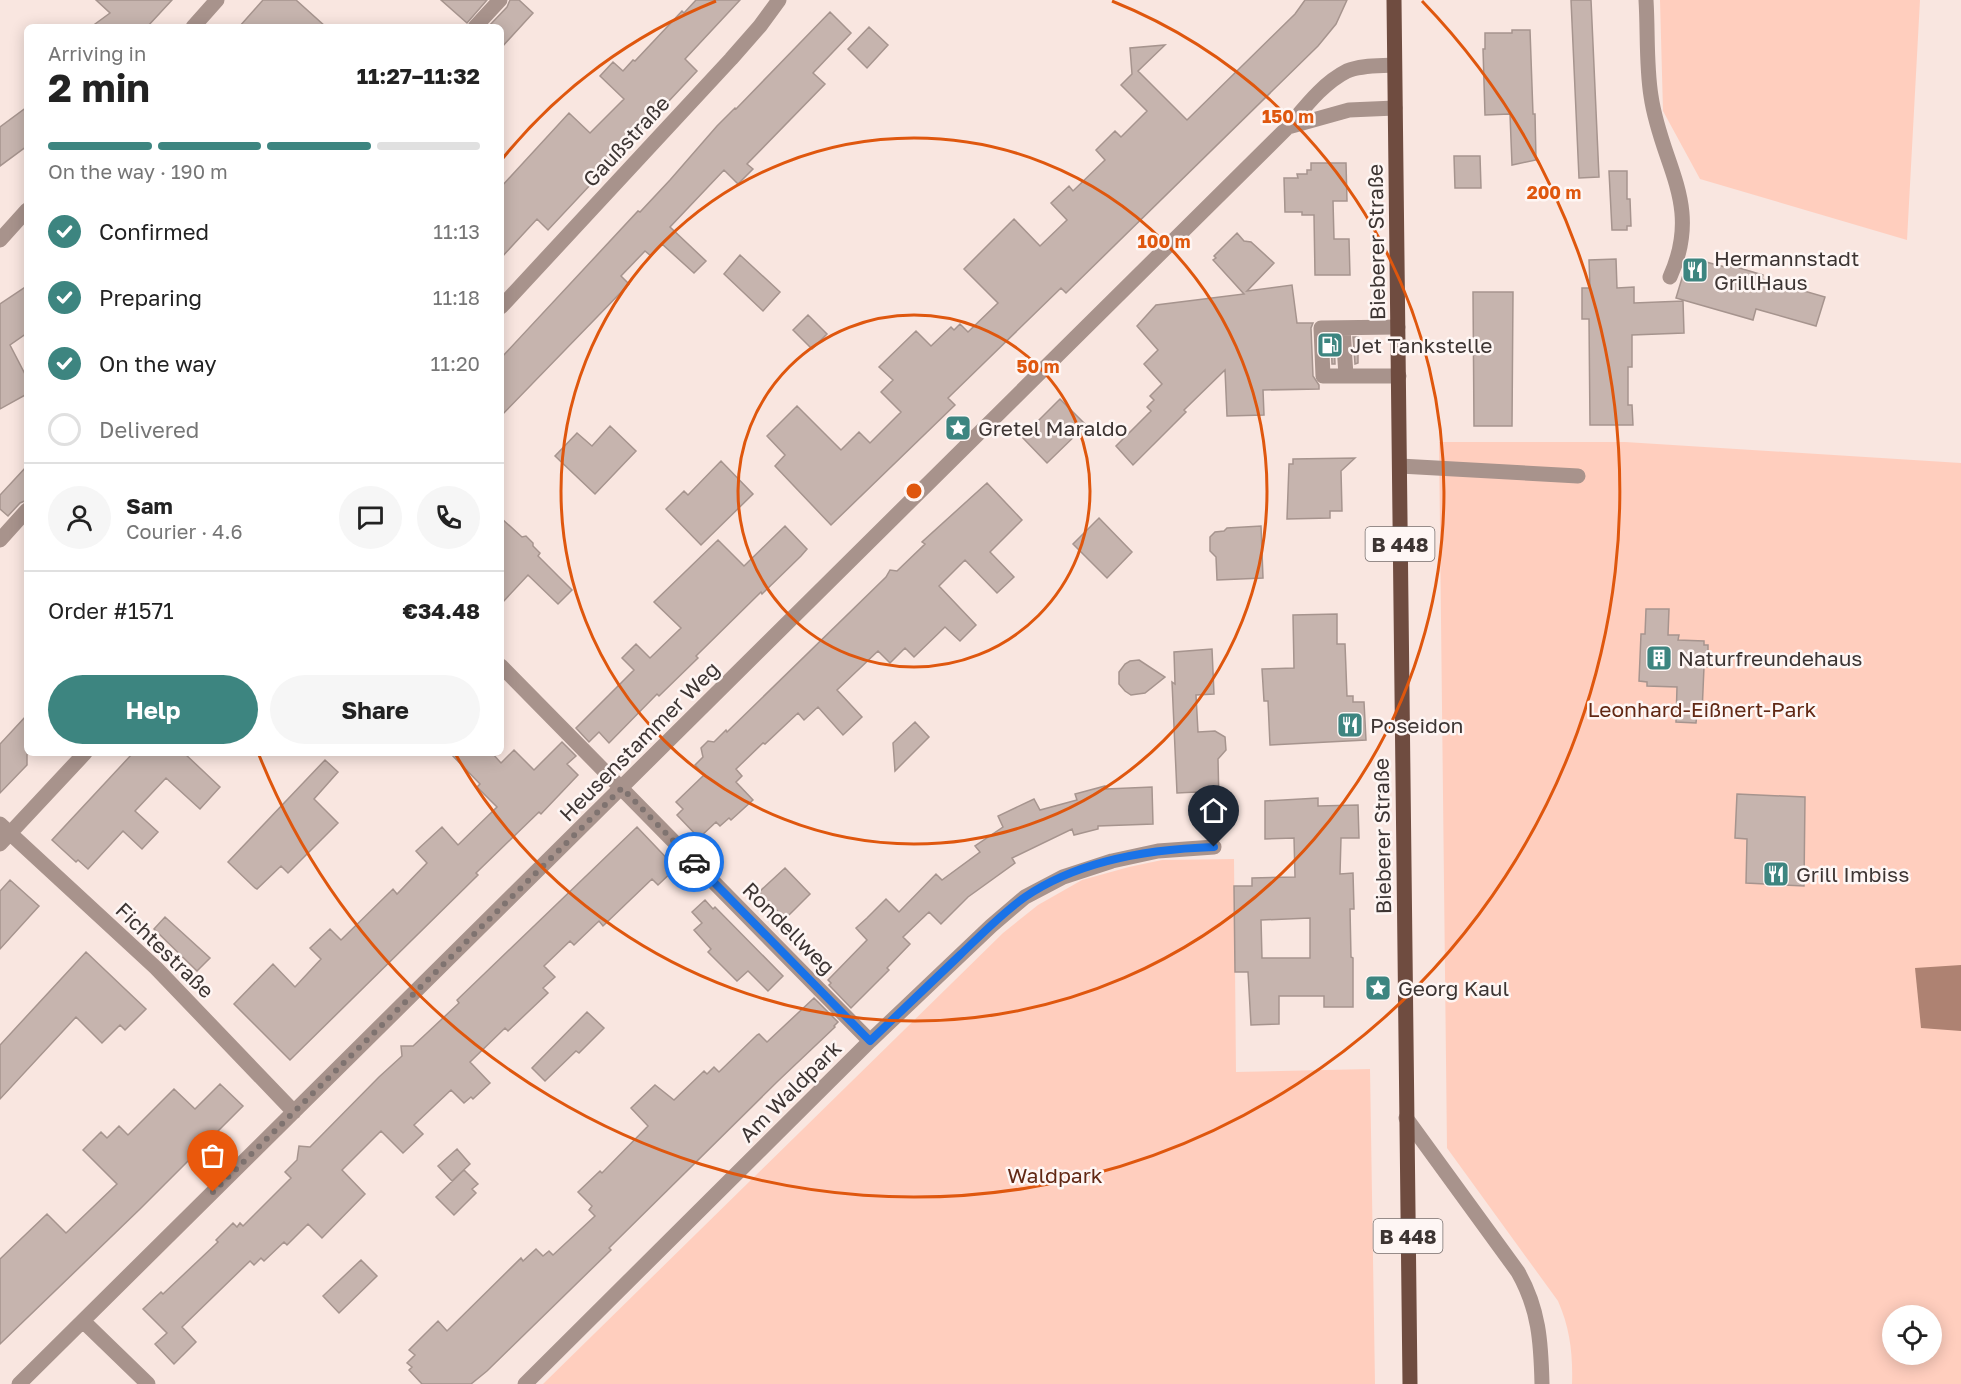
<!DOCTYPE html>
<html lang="en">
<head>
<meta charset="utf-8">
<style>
	:root { --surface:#fff; --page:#f6f6f6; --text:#222; --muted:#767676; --line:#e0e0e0; --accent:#3d8580 }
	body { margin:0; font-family:"Golos Text",sans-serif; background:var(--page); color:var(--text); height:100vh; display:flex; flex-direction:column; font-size:22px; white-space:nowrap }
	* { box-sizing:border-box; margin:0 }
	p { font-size:20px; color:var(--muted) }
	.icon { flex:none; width:33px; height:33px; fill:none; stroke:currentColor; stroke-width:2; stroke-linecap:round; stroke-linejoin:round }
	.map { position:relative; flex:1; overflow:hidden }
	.sheet { position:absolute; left:24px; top:24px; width:480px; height:732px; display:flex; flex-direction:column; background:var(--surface); border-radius:9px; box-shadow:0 3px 15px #0003 }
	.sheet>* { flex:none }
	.controls { position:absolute; left:1882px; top:1305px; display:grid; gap:12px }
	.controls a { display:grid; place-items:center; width:60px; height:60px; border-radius:50%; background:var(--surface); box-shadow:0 3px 15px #0003; font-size:30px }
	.pin { position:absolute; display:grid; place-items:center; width:51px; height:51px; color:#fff; margin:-62px -26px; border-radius:50% 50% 50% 0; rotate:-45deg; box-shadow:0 0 6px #0007 }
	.pin .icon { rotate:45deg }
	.courier { position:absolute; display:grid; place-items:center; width:60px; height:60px; margin:-30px; border:4px solid #1a73e8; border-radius:50%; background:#fff; color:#222; box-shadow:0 2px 8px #0007 }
	.headline em { font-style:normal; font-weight:700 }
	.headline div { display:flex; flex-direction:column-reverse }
	.headline { display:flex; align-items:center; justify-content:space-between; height:102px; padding:0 24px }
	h1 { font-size:39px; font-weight:700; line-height:45px }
	.bar { display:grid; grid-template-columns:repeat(4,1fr); gap:9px 6px; align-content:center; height:72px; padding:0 24px }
	.bar i { height:8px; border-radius:4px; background:var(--line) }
	.bar .on { background:var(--accent) }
	.bar p { grid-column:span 4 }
	.line { display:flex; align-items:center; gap:15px; padding:0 24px; border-top:2px solid var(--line) }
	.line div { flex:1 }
	.round { display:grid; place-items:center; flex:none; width:63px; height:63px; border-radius:32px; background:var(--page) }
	ol { padding:0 24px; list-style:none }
	li { display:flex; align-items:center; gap:18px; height:66px }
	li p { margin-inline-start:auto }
	li .icon { padding:6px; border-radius:50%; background:var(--accent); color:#fff; stroke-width:4 }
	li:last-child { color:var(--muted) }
	li i { width:33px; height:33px; border:3px solid var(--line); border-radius:50% }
	.cta { display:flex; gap:12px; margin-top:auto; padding:12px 24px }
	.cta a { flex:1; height:69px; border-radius:36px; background:var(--accent); color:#fff; font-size:24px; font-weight:700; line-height:69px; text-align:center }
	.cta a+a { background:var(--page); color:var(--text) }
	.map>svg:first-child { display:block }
</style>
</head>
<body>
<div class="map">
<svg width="1961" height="1384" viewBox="0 0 1961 1384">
	<rect width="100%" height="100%" fill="#f9e6e0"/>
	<path fill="#ffcebe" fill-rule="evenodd" d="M1660,0h260l-13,240 -207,-61 -37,-68z
		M1439,442h186l336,21v921h-389c1,-30 -2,-56 -14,-83l-111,-153zM1893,1316h39v38h-39z
		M1234,859l2,213 134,-3 5,315h-832l460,-451 35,-28 44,-25 47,-13 33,-7z"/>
	<path fill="#ae8272" d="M1961,965v66l-40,-3 -6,-60z"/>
	<path fill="#c6b4ae" stroke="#a6948e" stroke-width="1.5" fill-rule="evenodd" d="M96,0h76l-25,27h-56l19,-14z
		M263,0h33l30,27h-87z
		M441,0h46l-20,23z
		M510,0h9l14,13 -32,35v-21h-13l19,-20z
		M696,0h44l-55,59 12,12 -149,159 -11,-11 -36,39v-71l68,-74 21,20 34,-34 -24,-23 13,-14 10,9 10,-11 2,1 47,-50 2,2z
		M1305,0h42l-11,24 -18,22 -252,247 -5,-5 -76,74 -37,36 7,7 -124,120 -56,-59 10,-11 -18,-19 30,-30 44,44 18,-18 11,11 31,-31 -20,-20 12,-12 -14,-13 37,-36 15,15 20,-19 3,3 6,-6 8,8 30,-29 -34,-34 50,-50 26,27 27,-26 -16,-17 18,-17 4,5 32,-31 -9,-10 19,-19 6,6 26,-26 -26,-26 11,-11 -2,-26 35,-3 -27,26 49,49 108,-106z
		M1571,0h20l8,177 -20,1z
		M830,12l21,21 -38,40 12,11 -78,80 6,5 -15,15 -14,-14 -54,57 36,34 -12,12 -32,-29 -11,12 -6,-5 -24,25 8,8 -128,132v-58l137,-147 2,1 30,-32 47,-54 18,-18 1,1z
		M869,27l19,18 -21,23 -19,-19z
		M1512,30h18l3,84h2l1,46 -24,5 -2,-51 -25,1 -2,-66h2v-16h27z
		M27,107v39l-27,20v-39z
		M1454,156h26l1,32h-26z
		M1311,163h35l1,38h-14l1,38h15l1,36h-35l-1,-60h-12v-3h-17l-1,-34h14l-1,-4h10v-4h4z
		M1609,171h18v28h3l1,27h-4v4h-15z
		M1237,233l7,8 7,1 23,21 -27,28 45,-6 5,38h16l-2,5 2,48 6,9v4l-56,1 1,25 -37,1 -2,-46 -41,40 2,2 -53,53 -17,-19 35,-35 -4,-4 7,-7 -4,-4 12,-12 -18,-20 14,-14 -21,-24 19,-21 88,-11 -31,-34 3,-2 -2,-2z
		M740,255l40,37 -17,19 -39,-37z
		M1691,258l34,9 1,-3 37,11 -1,4 63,18 -9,29 -60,-17 -3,11 -77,-22 10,-33 3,1z
		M1616,259l1,29 17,-1v16l49,-2 1,32 -52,2v32h-4v38h4l1,20h-43l-1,-106h-7v-31h8l-1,-28z
		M27,286v47l-17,12 17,33v16l-27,15v-105z
		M1473,292h40l-1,134h-38z
		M808,315l19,19 -15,15 -19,-19z
		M1353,337h5v26l-3,1z
		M1331,338h3l1,26h-3z
		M1060,399l26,26 -39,38 -25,-26z
		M610,426l26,25 -41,43 -40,-38 22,-23 15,13z
		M1355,458l-14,13 1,40h-12v7l-43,1 2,-55h4v-5z
		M721,461l32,33 -52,51 -35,-36 18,-18 4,4z
		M27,466v34l-7,3 -12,13 -8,-7v-14z
		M987,483l35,37 -32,32 24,25 -17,16 -32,-33 -26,26 37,39 -16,16 -15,-14 -31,30 -9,-9 -15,15 -12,-12 -41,39 25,27 -19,18 -25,-28 -14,13 -6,-7 -33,31 -2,-1 -27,26 6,7 -6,6 17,18 -22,20 -2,-2 -9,8 -4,-4 -17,16 -22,-23 6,-6 -7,-7 28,-27 -9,-10 8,-8 -2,-9 7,-7 6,1 12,-12 1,2 159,-155 4,-7 7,1 28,-27 -3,-2z
		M501,518l21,19 4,-1 7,7v3l7,7 -2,3 34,34 -14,14 -30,-29 -27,29z
		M1099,518l33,34 -25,26 -34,-34z
		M785,526l22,23 -6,7 -39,38 -1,-2 -65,64 2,2 -39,38 -2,-2 -48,49 -10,-11 -10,10 -13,-14 58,-58 -12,-12 14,-14 14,14 31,-30 -27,-26 64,-62 26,26z
		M1261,526l2,52 -46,2 -1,-23 -6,-6v-14l5,-5 9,-1 3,-3z
		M1646,609h23l-1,26h11l-1,5 26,1v4h4v22h-4l-2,46h-5l-1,10 -20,-1 1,-35 -30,-1v-4l-8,-1 2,-47h4z
		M1337,614v30h8l2,52h6v6h11l2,38 -96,5 -2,-44h-4l-2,-32 32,-1 -1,-53z
		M1212,649l2,45 -18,1 2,37 17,-1 10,6 1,13 -8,9 1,45 -16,1 -6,-13 -20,1 -5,-111 3,2 -1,-32z
		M1139,660l26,17 -20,16 -14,2 -6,-4 -6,-7v-12l6,-8 5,-3z
		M27,715v50l-27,28v-49z
		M915,722l14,15 -34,34 -2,-28z
		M562,742l14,14 -9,8 11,11 -37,39 -2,-2 -63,61 2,2 -188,185 -56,-56 39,-40 22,23 26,-28 -11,-11 20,-19 11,11 52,-51 4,5 30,-31 -11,-12 26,-24 16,18 39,-38 -20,-20 3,-3 -30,-31h42l9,10 13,-13 20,20z
		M133,753h51l36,34 -20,22 -34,-31 -31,33 23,21 -16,17 -19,-18 -35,38 -10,-9 -2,2 -24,-22z
		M325,760l13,12 -24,27 24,24 -50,50 -7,-7 -24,23 -2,-1 -27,-26z
		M1105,786l1,3 46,-2 1,37 -55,2v3l-24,6 -2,-6 -60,29 3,5 -47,34 -27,27 -12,-12 -26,25 7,7 -23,24 2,2 -38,38 -22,-23 2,-2 -3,-3 39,-40 -11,-12 11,-10 19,-19 13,13 37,-38 6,6 38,-28 -5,-6 28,-19 -5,-11 36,-17 6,11 37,-10 -2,-6z
		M1737,794l68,3 -1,89 -58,-3 1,-44 -12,-1z
		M1318,798v8l40,-1 1,33h-18l-1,36 13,-1 1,36h-4l1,48 2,1v49h-29v-11h-45v28l-28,1 -3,-53h-13l-1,-86h18v-8l43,-1 -1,-39 -29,1v-38zM1310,918v40h-48l-1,-38z
		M637,827l39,41 -18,17 -6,-6 -49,47 -4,-5 -25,24 -4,-4 -26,25 11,11 -12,11 5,5 -40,38 -3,-3 -35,34 20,21 -17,16 -2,-2 -7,6 -13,-13 -37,35 9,9 -20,19 -22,-22 -39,39 23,24 -43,44 -14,-14 -21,21 -3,-3 -20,19 -3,-3 -7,7 -4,-4 -68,66 14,15 -22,22 -19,-20 12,-11 -24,-24 18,-17 2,2 55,-52 -2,-2 17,-17 4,4 3,-4 3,3 48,-48 -6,-6 12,-12 2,-14 11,1 69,-70 23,-21 -1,-10h12l14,-13 32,-30 -2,-3z
		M785,868l25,26 -25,25 -26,-27z
		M10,880l29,26 -39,43v-58z
		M705,900l8,9 2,-2 68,69 -15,15 -20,-20 -11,10 -29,-29 3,-3 -17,-19 8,-7 -10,-11z
		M165,917l45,41 -13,13 -43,-42z
		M86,952l60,57 -21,21 -5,-5 -18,18 -26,-26 -76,82v-54z
		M814,998l24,24 -4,4 1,1 -57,54 -169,167 2,2 -124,121 -16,13h-49l-13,-14 3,-3 -5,-4 8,-8 -6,-5 29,-29 9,10 74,-73 2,3 13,-12 7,7 6,-5 4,4 42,-39 -6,-6 3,-4 -14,-14 22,-21 2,2 46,-47 -17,-18 24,-23 19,15 30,-29 3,3 7,-7 5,5 38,-37 2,-1 8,8z
		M587,1012l17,16 -25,25 -3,-2 -31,30 -13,-13z
		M220,1084l23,22 -103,103 -140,135v-85l47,-45 19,19 51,-49 -34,-34 18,-18 6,6 12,-12 9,9 46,-46 21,20z
		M457,1149l13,15 -18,17 -14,-15z
		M464,1170l14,14 -6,5 4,4 -22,22 -18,-18z
		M361,1260l16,16 -38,37 -16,-17z"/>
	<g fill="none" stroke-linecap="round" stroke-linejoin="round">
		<path stroke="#a8938c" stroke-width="15" d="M1646,0c2,32 0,65 5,96 10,69 52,108 19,181
			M193,27l24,-27
			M475,27l25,-27
			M1288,127l61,-17 46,-2
			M0,240l27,-30
			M501,307l230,-248 29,-33 19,-26
			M1398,327l-77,1 2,48h76
			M1343,328l3,48
			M1400,466l178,10
			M0,540l27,-30
			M501,666l369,375
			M0,824l156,144 138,144
			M0,844l85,-91
			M1406,1118l112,154c21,37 23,70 24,112
			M83,1321l65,63
			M19,1384l1269,-1257c17,-20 35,-44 59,-56 14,-6 32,-5 47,-6
			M525,1384l345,-343 121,-115 34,-29 38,-20 49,-16 46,-10 56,-4"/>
		<path stroke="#6f4c40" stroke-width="15" d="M1394,0l16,1384"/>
	</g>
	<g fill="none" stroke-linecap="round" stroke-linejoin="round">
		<path stroke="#7f7370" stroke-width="6" stroke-dasharray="0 10.8" d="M213,1192l409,-404 72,74"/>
		<path stroke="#1a73e8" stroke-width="8" d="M694,862l176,179c30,-29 60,-57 90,-86 21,-20 42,-42 65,-58 54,-37 125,-48 189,-50"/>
	</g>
	<g fill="none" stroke="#df570e" stroke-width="3">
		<circle cx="914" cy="491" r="176"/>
		<circle cx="914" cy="491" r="353"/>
		<path d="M503 158A529 529 0 0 1 716 1M1112 1A529 529 0 1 1 456 755"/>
		<path d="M1422 1A706 706 0 1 1 259 755"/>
	</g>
	<defs>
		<symbol id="restaurant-square" viewBox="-11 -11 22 22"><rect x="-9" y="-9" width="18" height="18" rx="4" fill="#3d8580" stroke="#fef6f4"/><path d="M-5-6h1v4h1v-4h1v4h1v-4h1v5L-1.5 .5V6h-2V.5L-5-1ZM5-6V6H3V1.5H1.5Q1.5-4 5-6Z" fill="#fff"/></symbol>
		<symbol id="fuel-square" viewBox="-11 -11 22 22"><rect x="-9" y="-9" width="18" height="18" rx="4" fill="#3d8580" stroke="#fef6f4"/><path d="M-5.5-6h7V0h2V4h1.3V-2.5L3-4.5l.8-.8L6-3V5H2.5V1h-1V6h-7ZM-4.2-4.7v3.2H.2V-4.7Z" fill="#fff"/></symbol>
		<symbol id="sight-square" viewBox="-11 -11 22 22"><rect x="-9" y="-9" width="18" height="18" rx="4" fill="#3d8580" stroke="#fef6f4"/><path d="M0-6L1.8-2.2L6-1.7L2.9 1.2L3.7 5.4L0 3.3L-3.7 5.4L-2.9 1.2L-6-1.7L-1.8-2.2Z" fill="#fff"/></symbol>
		<symbol id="building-square" viewBox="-11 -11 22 22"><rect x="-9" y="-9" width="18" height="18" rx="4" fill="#3d8580" stroke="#fef6f4"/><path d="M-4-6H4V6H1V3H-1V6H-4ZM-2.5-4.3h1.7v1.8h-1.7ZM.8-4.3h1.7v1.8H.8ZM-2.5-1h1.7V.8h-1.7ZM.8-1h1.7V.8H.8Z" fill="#fff"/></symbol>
	</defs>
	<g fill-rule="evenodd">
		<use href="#restaurant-square" x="1680" y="255" width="30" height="30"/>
		<use href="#fuel-square" x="1315" y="330" width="30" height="30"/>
		<use href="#sight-square" x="943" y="413" width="30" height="30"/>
		<use href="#building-square" x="1644" y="643" width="30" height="30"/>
		<use href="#restaurant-square" x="1335" y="710" width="30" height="30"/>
		<use href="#restaurant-square" x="1761" y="859" width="30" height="30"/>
		<use href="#sight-square" x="1363" y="973" width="30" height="30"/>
	</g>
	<g text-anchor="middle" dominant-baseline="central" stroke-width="5" stroke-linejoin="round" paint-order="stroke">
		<g fill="#fef6f4" stroke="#776f6d" stroke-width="1.5">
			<rect x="1365.5" y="527" width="69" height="34" rx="4.5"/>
			<rect x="1373.5" y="1219" width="69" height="34" rx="4.5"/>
		</g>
		<g font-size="20" font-weight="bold" fill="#3d3533">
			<text x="1400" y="544">B 448</text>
			<text x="1408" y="1236">B 448</text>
		</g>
		<g font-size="21" fill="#3d3533" stroke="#fef6f4">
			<text transform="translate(626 141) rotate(-47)">Gaußstraße</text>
			<text transform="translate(1376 242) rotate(-91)">Bieberer Straße</text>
			<text transform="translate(639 741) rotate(-45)">Heusenstammer Weg</text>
			<text transform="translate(1382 836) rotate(-91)">Bieberer Straße</text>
			<text transform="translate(789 928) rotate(45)">Rondellweg</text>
			<text transform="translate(165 950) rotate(44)">Fichtestraße</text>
			<text transform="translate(790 1091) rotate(-45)">Am Waldpark</text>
		</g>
		<g font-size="21" fill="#3d3533" stroke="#fef6f4" text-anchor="start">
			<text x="1714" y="258">Hermannstadt<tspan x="1714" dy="24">GrillHaus</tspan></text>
			<text x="1350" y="345">Jet Tankstelle</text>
			<text x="978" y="428">Gretel Maraldo</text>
			<text x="1678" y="658">Naturfreundehaus</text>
			<text x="1370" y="725">Poseidon</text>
			<text x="1796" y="874">Grill Imbiss</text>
			<text x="1398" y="988">Georg Kaul</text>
		</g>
		<g font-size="21" fill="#622814" stroke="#fef6f4">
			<text x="1702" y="709">Leonhard-Eißnert-Park</text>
			<text x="1055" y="1175">Waldpark</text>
		</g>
	</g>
	<circle cx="914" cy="491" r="9" fill="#df570e" stroke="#fef6f4" stroke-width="3"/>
	<g font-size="18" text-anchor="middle" font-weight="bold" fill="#df570e" stroke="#fef6f4" stroke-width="5" stroke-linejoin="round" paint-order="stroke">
		<text x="1288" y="123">150 m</text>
		<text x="1554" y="199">200 m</text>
		<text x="1164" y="248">100 m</text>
		<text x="1038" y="373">50 m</text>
	</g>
</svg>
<div class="controls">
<a><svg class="icon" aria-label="locate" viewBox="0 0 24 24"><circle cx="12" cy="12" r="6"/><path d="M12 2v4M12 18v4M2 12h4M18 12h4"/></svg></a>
</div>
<div class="pin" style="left:213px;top:1192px;background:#ea580c"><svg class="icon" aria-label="bag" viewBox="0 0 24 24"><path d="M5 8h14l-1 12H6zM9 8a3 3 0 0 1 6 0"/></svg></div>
<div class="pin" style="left:1214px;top:847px;background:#1f2937"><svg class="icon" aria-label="home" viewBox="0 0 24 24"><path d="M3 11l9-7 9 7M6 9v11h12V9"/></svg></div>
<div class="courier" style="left:694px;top:862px"><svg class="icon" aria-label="car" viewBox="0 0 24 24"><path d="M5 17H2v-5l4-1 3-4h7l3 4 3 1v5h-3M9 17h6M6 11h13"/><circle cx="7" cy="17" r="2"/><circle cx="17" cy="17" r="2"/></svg></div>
<section class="sheet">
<div class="headline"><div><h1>2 min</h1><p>Arriving in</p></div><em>11:27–11:32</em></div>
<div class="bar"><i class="on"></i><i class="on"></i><i class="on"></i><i></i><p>On the way · 190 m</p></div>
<ol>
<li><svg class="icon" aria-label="check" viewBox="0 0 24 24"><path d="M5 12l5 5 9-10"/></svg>Confirmed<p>11:13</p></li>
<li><svg class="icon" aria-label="check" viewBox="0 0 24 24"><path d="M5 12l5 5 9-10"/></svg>Preparing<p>11:18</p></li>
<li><svg class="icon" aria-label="check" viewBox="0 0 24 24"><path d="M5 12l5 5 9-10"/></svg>On the way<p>11:20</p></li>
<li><i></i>Delivered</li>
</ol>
<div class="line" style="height:108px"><a class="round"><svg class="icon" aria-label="person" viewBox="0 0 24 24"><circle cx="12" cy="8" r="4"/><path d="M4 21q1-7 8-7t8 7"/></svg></a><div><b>Sam</b><p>Courier · 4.6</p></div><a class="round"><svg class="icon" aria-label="chat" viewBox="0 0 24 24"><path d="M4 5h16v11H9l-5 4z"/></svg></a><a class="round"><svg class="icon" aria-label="phone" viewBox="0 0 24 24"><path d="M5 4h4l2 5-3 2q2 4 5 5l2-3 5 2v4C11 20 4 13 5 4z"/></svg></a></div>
<div class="line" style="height:78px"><div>Order #1571</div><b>€34.48</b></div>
<div class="cta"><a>Help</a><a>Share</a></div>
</section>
</div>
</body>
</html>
